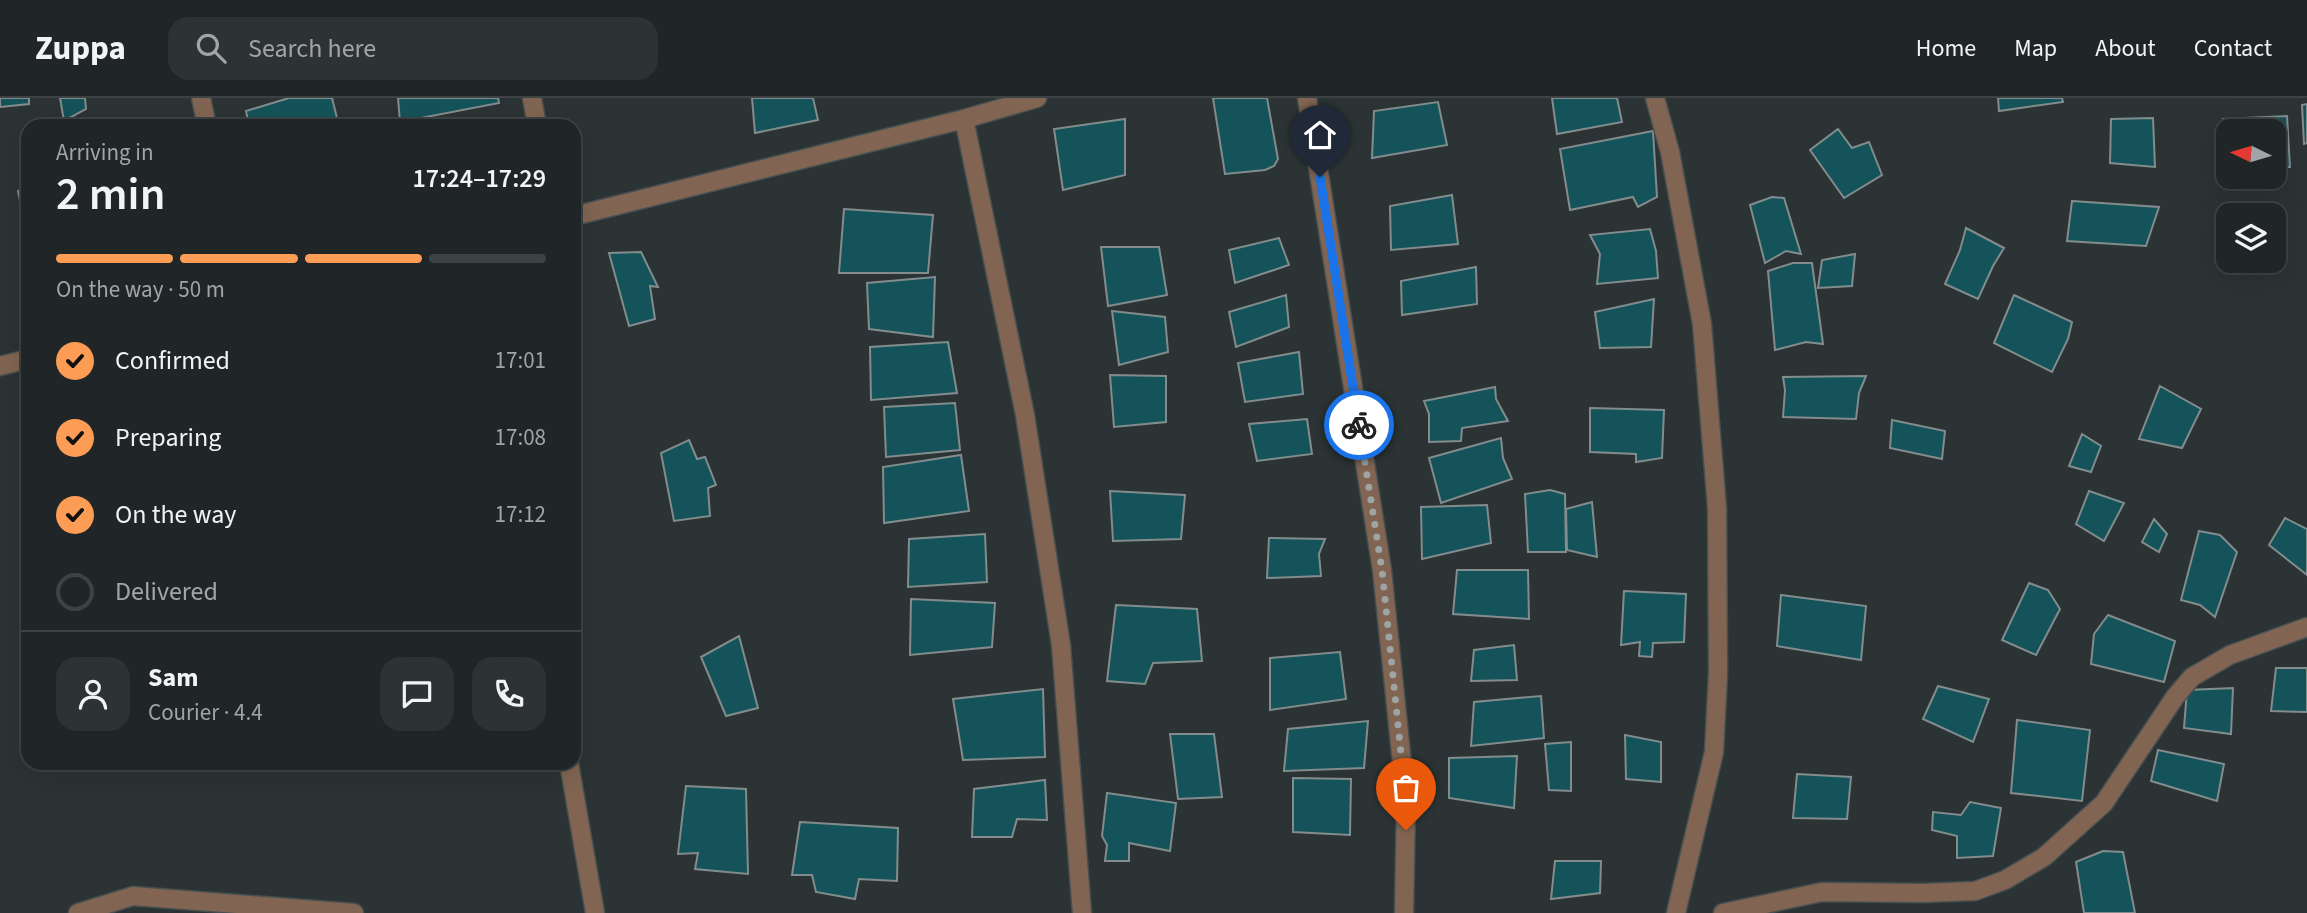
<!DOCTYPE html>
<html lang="en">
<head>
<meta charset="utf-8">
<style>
	:root { --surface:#202627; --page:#2d3233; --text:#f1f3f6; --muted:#a2a5a7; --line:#3d4344; --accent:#fd9d55 }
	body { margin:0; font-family:"Source Sans 3",sans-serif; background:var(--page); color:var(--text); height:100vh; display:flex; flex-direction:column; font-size:26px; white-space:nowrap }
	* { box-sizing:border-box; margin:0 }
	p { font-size:23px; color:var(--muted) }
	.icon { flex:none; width:38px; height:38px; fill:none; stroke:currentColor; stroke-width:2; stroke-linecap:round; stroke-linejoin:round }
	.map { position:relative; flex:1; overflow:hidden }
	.details { position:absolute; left:21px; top:21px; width:560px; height:651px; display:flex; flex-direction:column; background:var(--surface); border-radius:21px; box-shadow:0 7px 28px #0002,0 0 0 2px var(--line) }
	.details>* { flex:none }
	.needle { width:46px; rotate:275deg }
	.fabs { position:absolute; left:2216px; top:21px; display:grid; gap:14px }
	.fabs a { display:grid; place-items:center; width:70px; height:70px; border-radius:14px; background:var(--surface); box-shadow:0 7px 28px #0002,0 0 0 2px var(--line); font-size:35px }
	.pin { position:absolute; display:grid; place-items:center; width:60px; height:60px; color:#fff; margin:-72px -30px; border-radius:50% 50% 50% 0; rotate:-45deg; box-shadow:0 0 7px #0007 }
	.pin .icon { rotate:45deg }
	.courier { position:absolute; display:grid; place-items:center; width:70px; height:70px; margin:-35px; border:5px solid #1a73e8; border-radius:50%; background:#fff; color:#222; box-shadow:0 2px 9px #0007 }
	.head em { font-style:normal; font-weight:600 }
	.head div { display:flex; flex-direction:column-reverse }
	.head { display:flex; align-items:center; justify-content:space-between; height:119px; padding:0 35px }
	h1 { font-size:46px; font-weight:600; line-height:52px }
	.bar { display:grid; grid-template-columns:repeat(4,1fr); gap:10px 7px; align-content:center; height:84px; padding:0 35px }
	.bar i { height:9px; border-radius:5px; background:var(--line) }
	.bar .active { background:var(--accent) }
	.bar p { grid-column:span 4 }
	.line { display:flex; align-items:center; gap:18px; padding:0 35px; border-top:2px solid var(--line) }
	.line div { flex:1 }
	.round { display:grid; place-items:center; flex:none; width:74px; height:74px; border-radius:21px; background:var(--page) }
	ol { padding:0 35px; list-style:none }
	li { display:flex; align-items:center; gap:21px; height:77px }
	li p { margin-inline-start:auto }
	li .icon { padding:7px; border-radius:50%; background:var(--accent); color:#111; stroke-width:4 }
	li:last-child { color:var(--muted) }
	li i { width:38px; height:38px; border:4px solid var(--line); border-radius:50% }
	header { display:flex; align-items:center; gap:42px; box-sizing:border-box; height:98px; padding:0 35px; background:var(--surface); border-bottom:2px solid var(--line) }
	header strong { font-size:33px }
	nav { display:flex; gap:38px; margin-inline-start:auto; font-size:24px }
	.search { width:490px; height:63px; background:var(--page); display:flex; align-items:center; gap:18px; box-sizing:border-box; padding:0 24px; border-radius:21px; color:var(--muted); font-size:26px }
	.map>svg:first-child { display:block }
</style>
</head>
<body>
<header>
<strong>Zuppa</strong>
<div class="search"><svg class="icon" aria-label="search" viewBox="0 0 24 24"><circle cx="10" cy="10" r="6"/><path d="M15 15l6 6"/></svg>Search here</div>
<nav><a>Home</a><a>Map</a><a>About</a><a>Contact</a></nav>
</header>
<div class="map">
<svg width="2307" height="815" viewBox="0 0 2307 815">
	<rect width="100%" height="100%" fill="#2b3334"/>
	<path fill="#145359" stroke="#838c8d" stroke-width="2" d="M0,0h29v6l-29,3z
		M60,0h25l1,11 -22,12z
		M289,0h43l7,28h-90l-3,-15z
		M398,0h100l1,5 -99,19z
		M752,0h61l5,22 -63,13z
		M1213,0h54l11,61 -4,7 -9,4 -40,4z
		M1552,0h65l5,24 -65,12z
		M1998,0h64l1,4 -64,9z
		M1438,4l9,43 -75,13 2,-47z
		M2307,6v39l-3,1 -2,-39z
		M2287,18l3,51h-17v-36h-45v38h-3l-2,-50z
		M2153,20l2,49 -45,-4 1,-44z
		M1125,21v56l-62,15 -9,-61z
		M1838,31l14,19 17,-6 13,33 -38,23 -34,-48z
		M1653,33l4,66 -19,10 -5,-10 -63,13 -10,-61z
		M28,90v56l-10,-53z
		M1452,97l6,49 -67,6 -1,-44z
		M1772,99l12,1 17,56 -15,-3 -21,12 -15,-58z
		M2072,103l87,6 -13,39 -79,-5z
		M844,111l89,6 -5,58h-89z
		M1966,130l38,20 -11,18 -15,33 -33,-15 15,-34z
		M1650,131l6,22 2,27 -61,6 3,-30 -10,-19z
		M1279,140l10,27 -54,18 -6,-33z
		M1101,149h58l8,48 -59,11z
		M641,154l17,35 -8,-1 5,33 -26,7 -20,-73z
		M1855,156l-3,32 -34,2 4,-28z
		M1793,165h19l11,81 -17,-2 -31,8 -7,-79z
		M1476,169l1,37 -75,11 -1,-34z
		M935,179l-2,60 -64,-8 -2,-46z
		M1286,197l3,32 -53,20 -7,-35z
		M2014,197l58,27 -4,17 -16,33 -58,-29z
		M1654,201l-3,48 -51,1 -5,-36z
		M1112,213l53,6 3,35 -49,13z
		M948,244l9,51 -86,7 -1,-53z
		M1299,254l4,42 -58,8 -7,-39z
		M1110,277l56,1v46l-52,5z
		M1866,278l-7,17 -3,26 -73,-2 2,-27 -2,-13z
		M2160,288l41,23 -19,39 -43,-9z
		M1495,289l1,12 12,22 -46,7 -1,13 -32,1v-28l-5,-13z
		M955,305l5,47 -74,7 -2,-50z
		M1590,310l74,2 -2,48 -26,4v-8l-46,-2z
		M1307,321l5,35 -55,7 -8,-37z
		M1892,322l53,11 -3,28 -52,-11z
		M2082,336l19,12 -10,26 -22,-6z
		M1501,340l2,20 9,21 -71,24 -12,-45z
		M689,342l8,19 8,-2 11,28 -8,3 2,28 -36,5 -13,-68z
		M961,357l8,56 -85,12 -1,-56z
		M1550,392l15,4 1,58h-38l-3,-58z
		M1110,393l75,4 -4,44 -68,2z
		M2089,393l35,12 -20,38 -28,-17z
		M1592,404l5,55 -30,-7 -1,-41z
		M1487,407l4,38 -69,16 -1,-52z
		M2285,420l22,11v46l-38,-30z
		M2154,421l13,15 -8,18 -17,-10z
		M2199,433l21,4 17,17 -22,65 -15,-12 -19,-5z
		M985,436l2,48 -79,5 1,-48z
		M1269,440l56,1 -6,15 2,22 -54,2z
		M1457,472h71l1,49 -76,-5z
		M2029,485l19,7 12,19 -24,46 -34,-15z
		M1624,493l62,3 -2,48 -31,1 -1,14 -13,-1 1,-14 -19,3z
		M1781,497l85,11 -5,54 -84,-14z
		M911,501l84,4 -3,44 -82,8z
		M1116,507l81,4 5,52 -49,2 -8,21 -38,-3z
		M2108,517l67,26 -11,41 -73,-18 3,-30z
		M739,538l19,72 -32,8 -25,-59z
		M1514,547l3,35 -46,1 3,-31z
		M1340,554l6,47 -76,11v-52z
		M2276,570h31v44l-36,-1z
		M1938,588l51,13 -16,43 -50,-23z
		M2233,590l-2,46 -47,-6 3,-38z
		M1043,591l2,68 -82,3 -10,-61z
		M1541,598l3,42 -73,8 3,-44z
		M2017,622l73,10 -8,71 -71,-8z
		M1368,623l-4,47 -80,3 4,-42z
		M1170,636h44l8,63 -44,2z
		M1625,637l36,7v40l-35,-3z
		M1571,644v49l-22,-1 -4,-46z
		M2158,652l66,14 -7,37 -66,-20z
		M1517,658l-3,52 -65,-10v-40z
		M1797,676l54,3 -4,42 -54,-1z
		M1293,680l58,1 -1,56 -57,-3z
		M1045,682l2,40 -30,-1 -5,18h-40l2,-48z
		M686,688l60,3 2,85 -53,-5 3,-16 -20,1z
		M1107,695l69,10 -6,48 -41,-8v18h-24l2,-16 -5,-9z
		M1970,704l31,6 -8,48 -36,2v-22l-25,-6 1,-18 28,3z
		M800,724l98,6 -1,53 -38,-2 -4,20 -39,-7 -4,-17h-20z
		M2103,753l20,1 12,61h-51l-8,-51z
		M1555,763h46l-1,32 -49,6z"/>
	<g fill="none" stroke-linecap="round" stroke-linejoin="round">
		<defs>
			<path id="minor" d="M201,0l6,28
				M532,0l5,28
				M1307,0l75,472 24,232 -2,111
				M1655,0l15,54 32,172 15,184 1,165 -4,79 -38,161
				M964,21l61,296 36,230 21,268
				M574,118l390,-97 73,-21
				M0,268l28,-7
				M569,665l26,150
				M78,815l55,-17 221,17
				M1723,815l99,-21 101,1 52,-2 30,-11 39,-23 60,-54 71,-106 17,-20 38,-22 77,-28"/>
		</defs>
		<use href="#minor" stroke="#474f50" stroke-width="21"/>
		<use href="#minor" stroke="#816552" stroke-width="18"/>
	</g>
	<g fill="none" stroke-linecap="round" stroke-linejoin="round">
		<path stroke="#9ea4a4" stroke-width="7" stroke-dasharray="0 12.6" d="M1359,327l23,145 24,232v28"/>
		<path stroke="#1a73e8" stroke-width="9" d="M1320,79l39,248"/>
	</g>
</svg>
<div class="fabs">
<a><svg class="needle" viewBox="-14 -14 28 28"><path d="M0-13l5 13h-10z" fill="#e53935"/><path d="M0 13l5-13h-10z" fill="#a2a5a7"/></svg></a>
<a><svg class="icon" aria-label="layers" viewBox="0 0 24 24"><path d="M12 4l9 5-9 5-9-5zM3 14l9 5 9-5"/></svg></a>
</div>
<div class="pin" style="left:1406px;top:732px;background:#ea580c"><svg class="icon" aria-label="bag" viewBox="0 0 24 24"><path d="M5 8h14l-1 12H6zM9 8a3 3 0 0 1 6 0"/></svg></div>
<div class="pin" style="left:1320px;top:79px;background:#1f2937"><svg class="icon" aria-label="home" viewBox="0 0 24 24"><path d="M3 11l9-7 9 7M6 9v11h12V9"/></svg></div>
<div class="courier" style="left:1359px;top:327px"><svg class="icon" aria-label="bike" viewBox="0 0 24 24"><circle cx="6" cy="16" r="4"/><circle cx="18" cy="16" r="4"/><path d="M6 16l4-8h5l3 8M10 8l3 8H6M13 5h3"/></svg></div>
<section class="details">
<div class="head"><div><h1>2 min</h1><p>Arriving in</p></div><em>17:24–17:29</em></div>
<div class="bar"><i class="active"></i><i class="active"></i><i class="active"></i><i></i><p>On the way · 50 m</p></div>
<ol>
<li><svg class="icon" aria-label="check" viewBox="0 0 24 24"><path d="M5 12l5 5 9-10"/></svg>Confirmed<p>17:01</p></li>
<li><svg class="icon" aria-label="check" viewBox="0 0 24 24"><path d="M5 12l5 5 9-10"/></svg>Preparing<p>17:08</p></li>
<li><svg class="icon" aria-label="check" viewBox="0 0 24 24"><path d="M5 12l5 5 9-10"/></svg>On the way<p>17:12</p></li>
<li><i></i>Delivered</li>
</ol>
<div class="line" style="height:126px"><a class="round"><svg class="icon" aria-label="person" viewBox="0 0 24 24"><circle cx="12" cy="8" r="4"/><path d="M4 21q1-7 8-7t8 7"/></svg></a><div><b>Sam</b><p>Courier · 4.4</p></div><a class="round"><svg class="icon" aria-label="chat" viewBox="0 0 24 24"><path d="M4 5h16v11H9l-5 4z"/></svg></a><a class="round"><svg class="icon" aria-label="phone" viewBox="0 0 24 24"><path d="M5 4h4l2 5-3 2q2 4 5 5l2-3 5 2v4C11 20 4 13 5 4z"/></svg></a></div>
</section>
</div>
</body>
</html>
